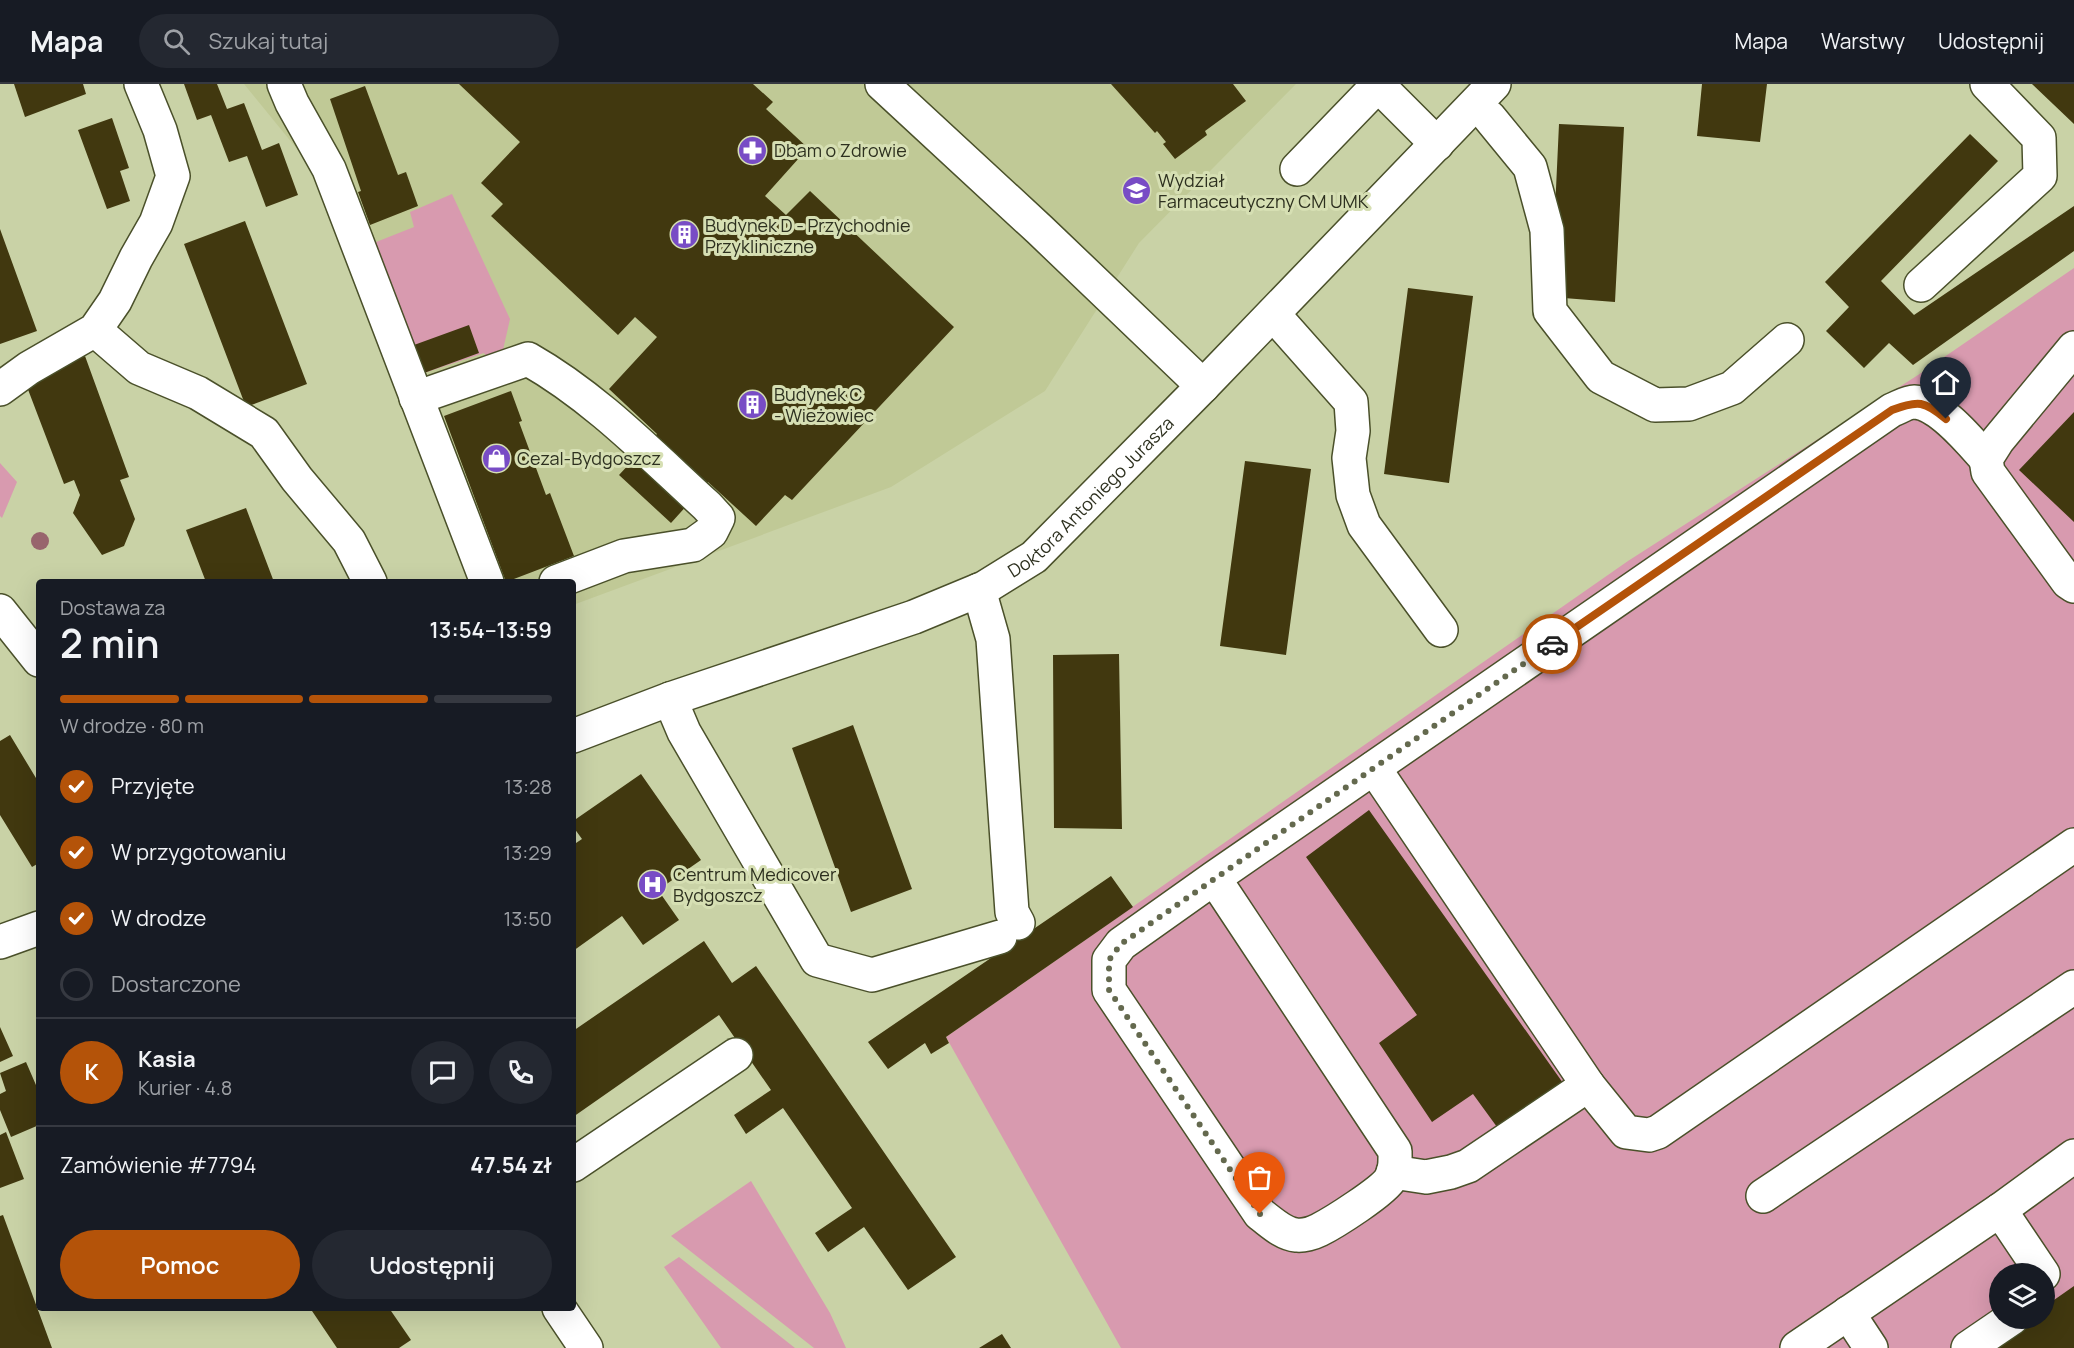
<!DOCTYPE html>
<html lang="pl">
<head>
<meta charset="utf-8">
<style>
	:root { --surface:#171b24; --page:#242831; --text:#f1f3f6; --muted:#9ea1a6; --line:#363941; --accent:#b45309 }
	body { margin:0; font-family:Manrope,sans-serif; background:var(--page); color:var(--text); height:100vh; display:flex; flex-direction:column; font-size:22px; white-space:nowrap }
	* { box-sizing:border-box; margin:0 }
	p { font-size:20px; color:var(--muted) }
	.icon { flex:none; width:33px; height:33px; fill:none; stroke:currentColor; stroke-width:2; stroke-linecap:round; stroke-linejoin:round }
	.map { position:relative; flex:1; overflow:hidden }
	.side { position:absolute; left:36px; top:495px; width:540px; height:732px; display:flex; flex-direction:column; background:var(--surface); border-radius:6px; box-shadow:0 6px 24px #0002 }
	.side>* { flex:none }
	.fabs { position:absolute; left:1989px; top:1179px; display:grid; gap:12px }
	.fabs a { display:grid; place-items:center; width:66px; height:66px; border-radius:50%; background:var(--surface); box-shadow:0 6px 24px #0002; font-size:30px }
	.pin { position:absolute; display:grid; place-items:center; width:51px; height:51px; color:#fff; margin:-62px -26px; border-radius:50% 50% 50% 0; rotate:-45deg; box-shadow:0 0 6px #0007 }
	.pin .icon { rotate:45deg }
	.courier { position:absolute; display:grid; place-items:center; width:60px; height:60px; margin:-30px; border:4px solid #b45309; border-radius:50%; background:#fff; color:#222; box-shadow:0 2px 8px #0007 }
	.head em { font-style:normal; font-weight:600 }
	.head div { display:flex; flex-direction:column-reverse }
	.head { display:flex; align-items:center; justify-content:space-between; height:102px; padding:0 24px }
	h1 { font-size:39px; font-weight:600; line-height:45px }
	.bar { display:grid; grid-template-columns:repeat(4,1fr); gap:9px 6px; align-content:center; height:72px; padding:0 24px }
	.bar i { height:8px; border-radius:4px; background:var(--line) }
	.bar .on { background:var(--accent) }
	.bar p { grid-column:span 4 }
	.line { display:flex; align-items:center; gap:15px; padding:0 24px; border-top:2px solid var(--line) }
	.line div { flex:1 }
	.round { display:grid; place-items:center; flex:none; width:63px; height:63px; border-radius:32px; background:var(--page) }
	ol { padding:0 24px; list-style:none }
	li { display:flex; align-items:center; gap:18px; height:66px }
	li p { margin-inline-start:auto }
	li .icon { padding:6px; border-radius:50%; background:var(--accent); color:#fff; stroke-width:4 }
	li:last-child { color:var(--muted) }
	li i { width:33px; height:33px; border:3px solid var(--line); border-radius:50% }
	.primary-button { display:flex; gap:12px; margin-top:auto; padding:12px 24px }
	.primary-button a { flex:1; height:69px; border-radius:36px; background:var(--accent); color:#fff; font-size:24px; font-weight:600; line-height:69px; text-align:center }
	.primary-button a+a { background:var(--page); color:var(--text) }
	header { display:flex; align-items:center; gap:36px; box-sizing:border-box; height:84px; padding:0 30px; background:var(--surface); border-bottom:2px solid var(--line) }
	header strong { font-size:28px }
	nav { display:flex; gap:33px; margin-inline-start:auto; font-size:21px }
	.search { width:420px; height:54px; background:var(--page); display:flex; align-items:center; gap:15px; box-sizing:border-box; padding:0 21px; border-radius:33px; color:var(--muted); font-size:22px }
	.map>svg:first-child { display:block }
</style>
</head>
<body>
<header>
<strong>Mapa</strong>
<div class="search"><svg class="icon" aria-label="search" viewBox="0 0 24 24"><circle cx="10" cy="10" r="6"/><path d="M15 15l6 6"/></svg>Szukaj tutaj</div>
<nav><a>Mapa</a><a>Warstwy</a><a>Udostępnij</a></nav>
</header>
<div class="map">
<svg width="2074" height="1264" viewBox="0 0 2074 1264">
	<rect width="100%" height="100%" fill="#c9d2a6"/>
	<path fill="#c0c996" d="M244,0h1052l-157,159 -94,148 -154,96 -318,118v-23h-105l-149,-406z"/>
	<path fill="#d89aaf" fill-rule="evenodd" d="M452,110l58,125 -7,31 -17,6 -2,-3 -63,21 -50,-130 43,-17 -4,-15z
		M2074,184v1080h-953l-175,-311 682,-476 290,-186zM2000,1190h44v44h-44z
		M0,379l17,19 -15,36 -2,-2z
		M751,1097l79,132 16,35h-32l-143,-112z
		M679,1173l116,91h-74l-57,-81z"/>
	<path fill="#41380f" d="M14,0h69l3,10 -61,23z
		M184,0h33l10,25 17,-6 18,47 17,-7 19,52 -32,12 -19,-51 -18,6 -18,-47 -14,5z
		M459,0h294l20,18 -7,7 42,39 -43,48 21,19 24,-24 144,136 -162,173 -7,-5 -29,31 -48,-44 -37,41 -52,-48 38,-41 -48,-45 48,-52 -22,-20 -17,18 -127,-119 12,-12 -22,-21 39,-41z
		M1111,0h122l13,17 -41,30 2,4 -32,24 -12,-15 3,-2 -9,-11 -2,2z
		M1702,0h65l-7,58 -63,-6z
		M2032,0h42v40z
		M365,2l33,89 8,-3 12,34 -48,19 -12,-33 3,-1 -31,-92z
		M112,34l17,50 -9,3 10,30 -23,8 -29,-79z
		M1559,40l65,3 -9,175 -64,-5z
		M1970,50l28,27 -117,120 33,34 160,-109v45l-161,114 -24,-22 -25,25 -38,-37 23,-24 -24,-25z
		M245,137l62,163 -61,23 -62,-163z
		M0,145l37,102 -37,13z
		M1408,204l65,8 -24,187 -65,-9z
		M469,241l10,28 -55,20 -10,-28z
		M85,272l44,121 -9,3 15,39 -11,27 -22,9 -29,-42 7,-18 -6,-15 -10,4 -40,-105z
		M511,307l11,30 -3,1 27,73 4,-2 24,63 -68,26 -62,-166z
		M2074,328v110l-55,-52z
		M1245,377l66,8 -25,186 -66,-9z
		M246,424l28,74h-68l-20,-52z
		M1119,570l3,175 -68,-1 -1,-173z
		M853,641l59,164 -61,23 -59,-164z
		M10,651l29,48v46l-3,2 3,4v28l-7,4 -32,-52v-74z
		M641,690l60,86 -43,30 21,30 -36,25 -21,-29 -49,35v-106l9,-6 -8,-11 2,-9z
		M1369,726l194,273 -66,44 -24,-33 -41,28 -53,-79 38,-28 -111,-158z
		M1111,792l22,31 -187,130 3,6 -18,11 -6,-11 -37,26 -20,-27z
		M704,857l28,42 24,-17 200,291 -48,33 -44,-63 -36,25 -13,-19 37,-25 -69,-100 -37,26 -12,-19 37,-25 -52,-75 -146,102v-86z
		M0,943l13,29 -13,6z
		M26,978l13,30v33l-28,12 -11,-27v-16l6,-3 -6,-18z
		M6,1048l18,47 -24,9v-53z
		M3,1131l49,133h-52v-132z
		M2074,1202v62h-89l42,-30h17v-11z
		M310,1224h79l22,32 -12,8h-62z
		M1002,1250l9,14h-32z"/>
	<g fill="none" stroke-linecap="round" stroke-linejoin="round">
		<defs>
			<g id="minor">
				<path d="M284,0l8,19 37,66 158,413"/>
				<path d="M882,0l158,146 163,156"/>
				<path d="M1378,1l59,59"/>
				<path d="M1489,33l41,50 17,63 3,81 51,66 54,28 34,-1 43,-16 55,-48"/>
				<path d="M1297,85l82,-85"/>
				<path d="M1921,201l119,-109 -1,-38 -52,-54"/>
				<path d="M1273,230l78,88 2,29 -4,27 4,37 11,30 77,105"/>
				<path d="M95,246l44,38 59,25 66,40 33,46 52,62 21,41"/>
				<path d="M2074,264l-76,92 -12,19 2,13 80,110 6,4"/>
				<path d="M0,305l29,-21 66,-38 20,-29 21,-43 20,-35 17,-47 -13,-46 -19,-46"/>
				<path d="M416,314l112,-39c67,38 122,95 179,147l11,12 -7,14 -18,13 -69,11 -68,26"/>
				<path d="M979,506l14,49 19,273 6,11"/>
				<path d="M0,527l39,49"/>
				<path d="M670,615l14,33 133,228 55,15 128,-38"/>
				<path id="s1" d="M573,652l97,-37 244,-82 70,-29 50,-31 169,-171 291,-302"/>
				<path d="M1374,684l214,317 -120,81 -17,6 -25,5 -33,-5"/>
				<path d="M1214,794l181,273c0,9 1,19 -4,27 -7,13 -58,45 -72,52 -6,3 -16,6 -23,5 -13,-1 -25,-13 -36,-21l-151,-224v-30l12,-16 93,-66 678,-468c6,-2 15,-8 22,-8 25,1 56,39 72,57"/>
				<path d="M0,858l39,-14"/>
				<path d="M1588,1001l38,47 23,3 9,-3 416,-287"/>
				<path d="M573,1081l163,-110"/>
				<path d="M1763,1112l311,-209"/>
				<path d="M2000,1126l74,-54"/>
				<path d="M559,1224l27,40"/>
				<path d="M1848,1229l23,35"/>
				<path d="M1797,1264l203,-138 43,64"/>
				<path d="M1968,1264l44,-30"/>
			</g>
		</defs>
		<use href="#minor" stroke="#4a502a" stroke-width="36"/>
		<use href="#minor" stroke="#fff" stroke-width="33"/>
	</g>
	<circle fill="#98656d" cx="40" cy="457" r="9"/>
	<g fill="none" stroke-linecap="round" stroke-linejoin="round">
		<path stroke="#64694e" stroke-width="6" stroke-dasharray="0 10.8" d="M1260,1130l-151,-224v-30l12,-16 431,-300"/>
		<path stroke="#b45309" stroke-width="8" d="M1552,560l340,-234c26,-10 33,-9 54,9"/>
	</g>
	<defs>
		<symbol id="pharmacy-disc" viewBox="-11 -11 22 22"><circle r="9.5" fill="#784cc5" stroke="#d6dfb3"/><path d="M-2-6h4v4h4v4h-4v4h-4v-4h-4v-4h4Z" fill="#fff"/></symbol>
		<symbol id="university-disc" viewBox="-11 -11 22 22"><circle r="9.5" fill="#784cc5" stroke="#d6dfb3"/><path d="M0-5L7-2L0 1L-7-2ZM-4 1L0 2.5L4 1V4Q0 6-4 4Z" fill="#fff"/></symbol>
		<symbol id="building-disc" viewBox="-11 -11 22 22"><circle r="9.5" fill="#784cc5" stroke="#d6dfb3"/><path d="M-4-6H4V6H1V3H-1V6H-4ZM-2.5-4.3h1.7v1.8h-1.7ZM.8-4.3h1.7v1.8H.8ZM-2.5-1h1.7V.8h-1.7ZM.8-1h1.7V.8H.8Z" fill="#fff"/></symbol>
		<symbol id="shop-disc" viewBox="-11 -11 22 22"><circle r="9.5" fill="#784cc5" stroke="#d6dfb3"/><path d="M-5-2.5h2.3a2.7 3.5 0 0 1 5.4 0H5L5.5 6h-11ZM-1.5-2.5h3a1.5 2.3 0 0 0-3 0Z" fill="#fff"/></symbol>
		<symbol id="hospital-disc" viewBox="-11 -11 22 22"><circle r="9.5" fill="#784cc5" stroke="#d6dfb3"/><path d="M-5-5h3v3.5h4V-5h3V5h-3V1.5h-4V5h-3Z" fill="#fff"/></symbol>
	</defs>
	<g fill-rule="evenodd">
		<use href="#pharmacy-disc" x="736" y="50" width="33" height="33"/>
		<use href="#university-disc" x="1120" y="90" width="33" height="33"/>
		<use href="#building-disc" x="668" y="134" width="33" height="33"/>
		<use href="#building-disc" x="736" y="304" width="33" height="33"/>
		<use href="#shop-disc" x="480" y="358" width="33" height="33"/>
		<use href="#hospital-disc" x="636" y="784" width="33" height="33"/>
	</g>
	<g text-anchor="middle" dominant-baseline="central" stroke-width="6" stroke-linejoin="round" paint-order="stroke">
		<g font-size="18" fill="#2d301f" stroke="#d6dfb3" text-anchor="start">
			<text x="774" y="66">Dbam o Zdrowie</text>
			<text x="1158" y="96">Wydział<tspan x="1158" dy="21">Farmaceutyczny CM UMK</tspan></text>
			<text x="705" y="141">Budynek D - Przychodnie<tspan x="705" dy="21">Przykliniczne</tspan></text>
			<text x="774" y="310">Budynek C<tspan x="774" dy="21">- Wieżowiec</tspan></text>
			<text x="517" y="374">Cezal-Bydgoszcz</text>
			<text x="673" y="790">Centrum Medicover<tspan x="673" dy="21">Bydgoszcz</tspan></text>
		</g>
		<g font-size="18" fill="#2d301f" stroke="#d6dfb3">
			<text stroke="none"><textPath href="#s1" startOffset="578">Doktora Antoniego Jurasza</textPath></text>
		</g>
	</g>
</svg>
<div class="fabs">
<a><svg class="icon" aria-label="layers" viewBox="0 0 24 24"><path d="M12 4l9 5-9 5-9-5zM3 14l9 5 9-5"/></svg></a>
</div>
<div class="pin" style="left:1260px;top:1130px;background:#ea580c"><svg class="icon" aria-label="bag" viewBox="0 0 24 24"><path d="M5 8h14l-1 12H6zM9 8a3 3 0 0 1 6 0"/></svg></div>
<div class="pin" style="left:1946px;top:335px;background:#1f2937"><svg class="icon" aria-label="home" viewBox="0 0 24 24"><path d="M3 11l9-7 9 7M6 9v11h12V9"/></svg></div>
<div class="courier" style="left:1552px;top:560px"><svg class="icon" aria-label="car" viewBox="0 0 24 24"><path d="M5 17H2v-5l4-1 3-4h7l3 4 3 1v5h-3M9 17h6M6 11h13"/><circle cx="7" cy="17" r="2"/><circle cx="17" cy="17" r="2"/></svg></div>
<section class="side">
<div class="head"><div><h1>2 min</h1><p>Dostawa za</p></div><em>13:54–13:59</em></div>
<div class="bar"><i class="on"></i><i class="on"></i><i class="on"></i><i></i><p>W drodze · 80 m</p></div>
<ol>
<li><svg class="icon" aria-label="check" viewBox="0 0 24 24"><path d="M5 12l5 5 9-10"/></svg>Przyjęte<p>13:28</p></li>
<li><svg class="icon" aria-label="check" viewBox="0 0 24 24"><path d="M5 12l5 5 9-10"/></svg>W przygotowaniu<p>13:29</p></li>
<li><svg class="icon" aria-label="check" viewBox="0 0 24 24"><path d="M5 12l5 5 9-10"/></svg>W drodze<p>13:50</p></li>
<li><i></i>Dostarczone</li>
</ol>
<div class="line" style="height:108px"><b class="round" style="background:var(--accent);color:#fff">K</b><div><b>Kasia</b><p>Kurier · 4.8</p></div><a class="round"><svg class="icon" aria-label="chat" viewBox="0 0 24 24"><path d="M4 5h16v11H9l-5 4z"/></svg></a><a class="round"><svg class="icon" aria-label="phone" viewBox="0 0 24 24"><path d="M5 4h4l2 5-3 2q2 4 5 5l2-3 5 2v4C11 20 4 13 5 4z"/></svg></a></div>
<div class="line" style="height:78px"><div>Zamówienie #7794</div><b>47.54 zł</b></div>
<div class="primary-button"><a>Pomoc</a><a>Udostępnij</a></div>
</section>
</div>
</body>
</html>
